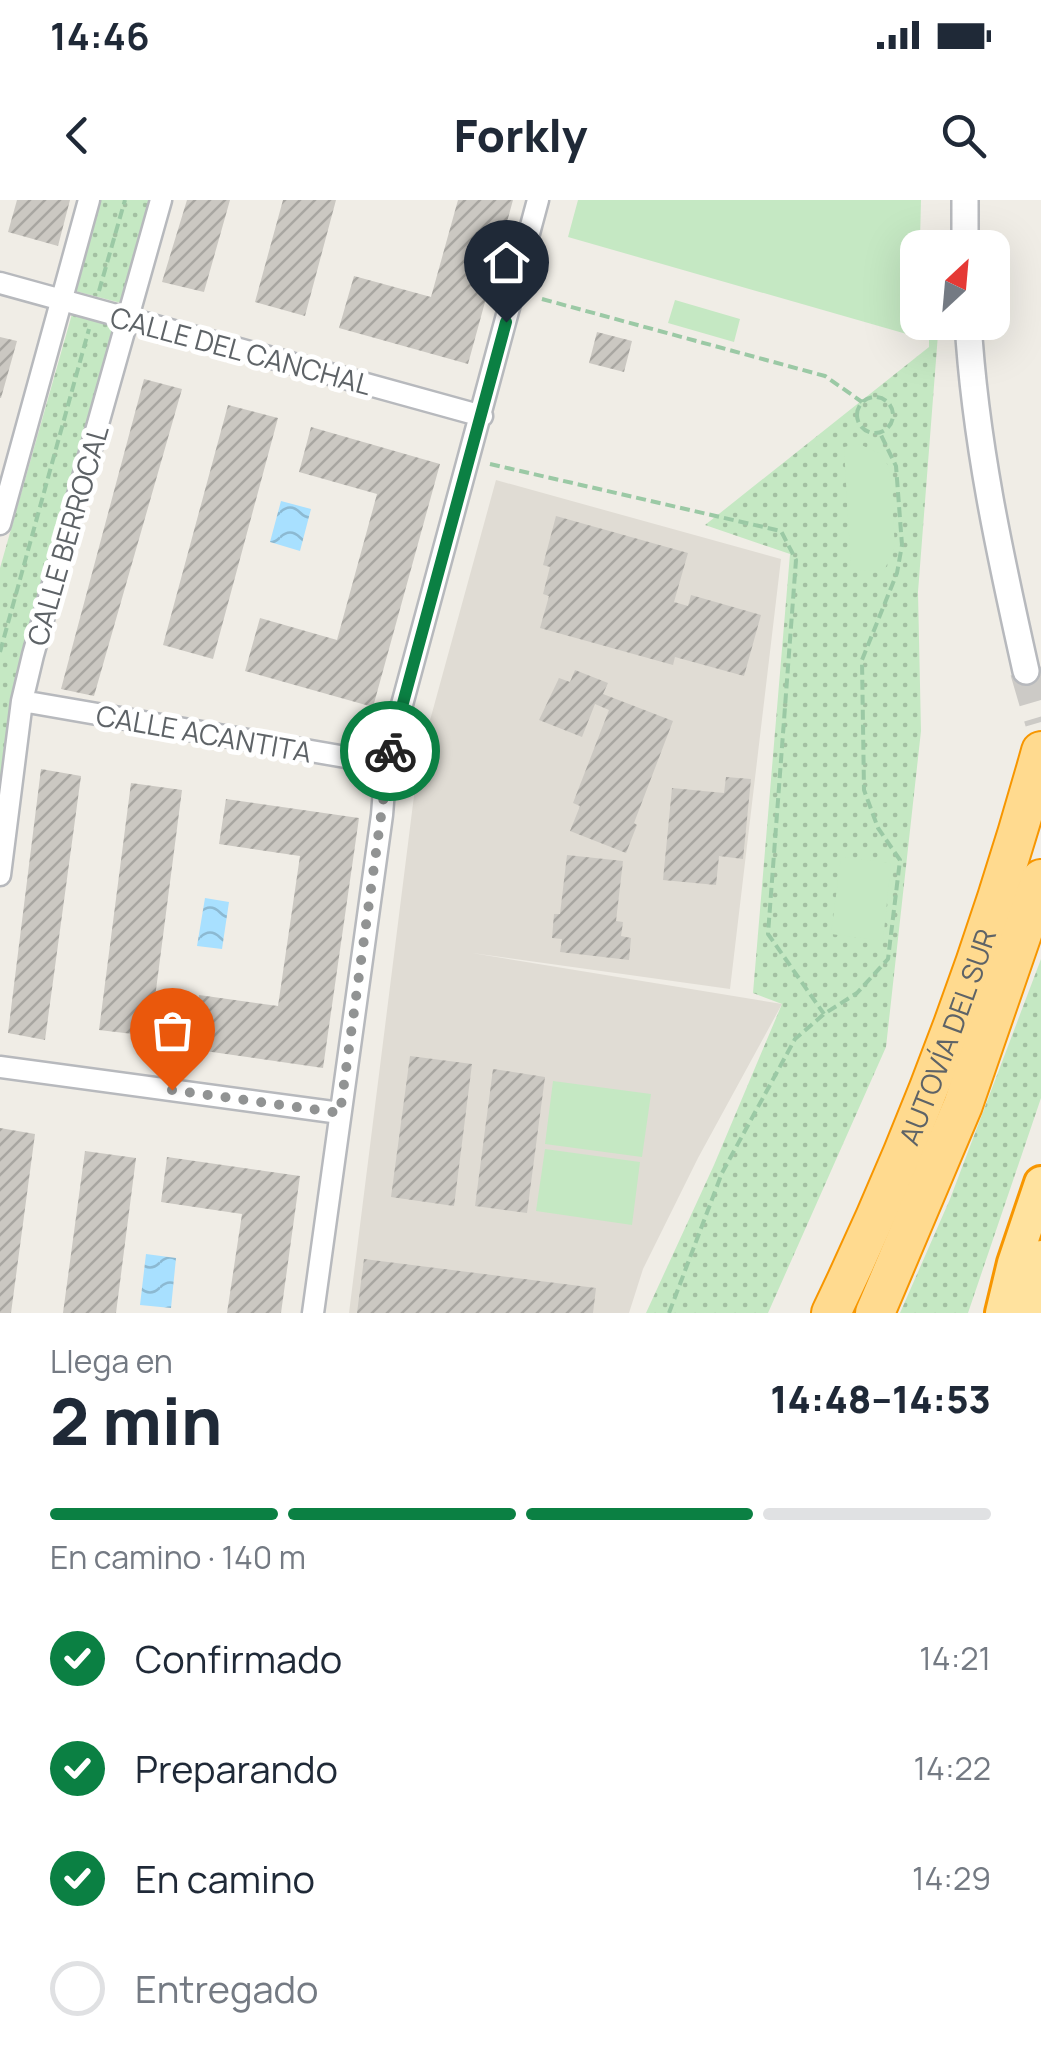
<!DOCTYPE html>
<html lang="es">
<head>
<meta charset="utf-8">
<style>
	:root { --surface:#fff; --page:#f2f2f3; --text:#1f2937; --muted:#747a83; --line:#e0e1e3; --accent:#0b8043 }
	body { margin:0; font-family:Manrope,sans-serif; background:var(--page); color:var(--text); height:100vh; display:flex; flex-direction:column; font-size:38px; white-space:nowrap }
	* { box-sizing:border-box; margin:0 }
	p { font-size:32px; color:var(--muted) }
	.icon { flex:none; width:55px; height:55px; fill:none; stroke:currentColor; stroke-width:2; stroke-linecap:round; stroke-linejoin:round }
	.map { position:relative; height:1113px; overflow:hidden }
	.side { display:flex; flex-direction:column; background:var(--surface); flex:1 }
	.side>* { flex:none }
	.needle { width:65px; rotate:26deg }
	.tools { position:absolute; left:900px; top:30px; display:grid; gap:20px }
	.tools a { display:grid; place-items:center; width:110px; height:110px; border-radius:20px; background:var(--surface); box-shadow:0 10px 40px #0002; font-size:50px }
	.pin { position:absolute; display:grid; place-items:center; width:85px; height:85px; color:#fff; margin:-102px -42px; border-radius:50% 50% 50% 0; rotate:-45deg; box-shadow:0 0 10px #0007 }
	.pin .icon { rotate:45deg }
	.courier { position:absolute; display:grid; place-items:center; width:100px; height:100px; margin:-50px; border:8px solid #0b8043; border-radius:50%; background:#fff; color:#222; box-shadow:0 2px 12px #0007 }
	.head em { font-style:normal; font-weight:800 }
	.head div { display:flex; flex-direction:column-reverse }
	.head { display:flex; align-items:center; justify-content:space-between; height:170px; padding:0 50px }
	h1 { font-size:65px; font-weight:800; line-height:75px }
	.bar { display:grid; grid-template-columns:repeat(4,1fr); gap:15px 10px; align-content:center; height:120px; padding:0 50px }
	.bar i { height:12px; border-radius:8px; background:var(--line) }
	.bar .current { background:var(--accent) }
	.bar p { grid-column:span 4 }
	ol { padding:0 50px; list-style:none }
	li { display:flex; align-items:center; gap:30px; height:110px }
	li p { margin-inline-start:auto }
	li .icon { padding:10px; border-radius:50%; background:var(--accent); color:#fff; stroke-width:4 }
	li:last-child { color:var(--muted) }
	li i { width:55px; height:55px; border:5px solid var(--line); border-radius:50% }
	.status { display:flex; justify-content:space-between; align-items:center; height:70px; padding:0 50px; background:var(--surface); direction:ltr }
	.status svg { height:28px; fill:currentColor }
	header { display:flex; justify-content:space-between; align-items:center; height:130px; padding:0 50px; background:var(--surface); font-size:45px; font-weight:800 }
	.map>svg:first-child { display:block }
</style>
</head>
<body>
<div class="status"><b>14:46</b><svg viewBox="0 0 49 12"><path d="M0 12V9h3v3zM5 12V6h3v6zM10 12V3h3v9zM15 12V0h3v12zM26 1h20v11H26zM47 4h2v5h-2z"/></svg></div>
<header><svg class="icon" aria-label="back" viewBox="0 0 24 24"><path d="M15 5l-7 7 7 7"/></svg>Forkly<svg class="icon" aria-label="search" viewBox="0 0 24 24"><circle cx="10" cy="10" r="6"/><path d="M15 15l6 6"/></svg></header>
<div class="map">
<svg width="1041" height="1113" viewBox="0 0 1041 1113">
	<defs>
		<pattern id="grass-dots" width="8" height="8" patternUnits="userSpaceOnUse" patternTransform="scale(2.5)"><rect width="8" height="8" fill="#c5e8c3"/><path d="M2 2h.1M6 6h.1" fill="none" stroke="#a3c0a2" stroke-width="1.8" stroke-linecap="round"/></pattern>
		<pattern id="water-waves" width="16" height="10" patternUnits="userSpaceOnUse" patternTransform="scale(2.5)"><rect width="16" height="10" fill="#a8e0ff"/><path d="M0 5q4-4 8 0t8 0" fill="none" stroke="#8cb9d2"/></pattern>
		<pattern id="building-hatch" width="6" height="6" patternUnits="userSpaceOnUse" patternTransform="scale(2.5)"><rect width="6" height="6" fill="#cbc8c2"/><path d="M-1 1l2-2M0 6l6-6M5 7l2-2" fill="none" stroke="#a8a6a1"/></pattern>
	</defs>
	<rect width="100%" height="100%" fill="#f0ede6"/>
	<path fill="#e0dcd4" d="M496,280l285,79 -51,430 -258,-36 310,51 -84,154 -55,111 -14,44h-280l69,-549z"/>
	<path fill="url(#grass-dots)" d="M100,0h49l-28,103 -46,-12z
		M72,114l43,12 -95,335 -20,127v-220z
		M929,123h10l-1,11 -20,258 3,139 -35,316 -118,266h-122l68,-148 68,-161 -29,-11 37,-439 -85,-29 224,-178z
		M1041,759v139l-73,215h-68l50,-114z"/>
	<path fill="#c5e8c3" d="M578,0h343l-3,122 6,1v16l-356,-102z
		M675,100l65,19 -6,23 -66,-19z
		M859,244l22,10 8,13 6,79 -11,25 -33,-1 -7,-123z
		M841,657l50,6 -8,78 -52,-7z
		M553,881l98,13 -9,63 -97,-13z
		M545,949l95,13 -8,63 -96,-14z"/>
	<path fill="url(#water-waves)" d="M281,301l30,8 -11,42 -30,-9z
		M205,698l24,4 -7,47 -25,-3z
		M146,1054l30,4 -5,50 -31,-3z"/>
	<path fill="url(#building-hatch)" d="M17,0h53l-12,46 -50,-14z
		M187,0h43l-26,92 -42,-10z
		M283,0h53l-31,116 -50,-14z
		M458,0h55l-45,164 -129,-36 15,-52 77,21z
		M597,132l35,9 -8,31 -35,-9z
		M0,137l17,4 -16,57h-1z
		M144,179l38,10 -88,307 -33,-7z
		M228,205l50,13 -65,241 -50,-14z
		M311,227l129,37 -67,243 -128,-36 15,-53 77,22 40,-146 -78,-22z
		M556,316l132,37 -14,49 14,4 3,-11 70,20 -17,61 -69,-19 -2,8 -133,-37 9,-32 -6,-2 7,-27 -7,-2z
		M575,470l33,13 -5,11 70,27 -39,102 3,2 -11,28 -56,-22 10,-25 -7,-3 36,-93 -14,-6 -13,33 -43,-17 20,-42 11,4z
		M41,569l40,7 -36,264 -37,-7z
		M726,577l25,2 -8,80 -24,-3 -3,29 -53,-5 9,-92 52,5z
		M131,583l51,7 -32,246 -51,-6z
		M226,599l133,19 -36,250 -132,-19 8,-54 79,11 22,-150 -81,-12z
		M567,655l56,6 -7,60 7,1 -2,14 10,2 -2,22 -69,-8 2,-13 -10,-1 2,-24h6z
		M410,856l62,8 -18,142 -63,-9z
		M493,869l52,8 -18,136 -52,-7z
		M0,928l35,6 -24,179h-11z
		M85,951l51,7 -20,155h-53z
		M167,957l133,19 -19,137h-54l15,-99 -81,-12z
		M364,1059l232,29 -3,25h-236z"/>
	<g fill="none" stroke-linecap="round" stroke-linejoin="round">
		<path stroke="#cccac6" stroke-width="32" stroke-dasharray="32 16" stroke-linecap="butt" d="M1026,471l15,51"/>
		<defs>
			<path id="minor" d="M0,83l482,133
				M0,324l89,-324
				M22,501l364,63
				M0,675l22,-174 11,-46 128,-455
				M0,867l340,46
				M313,1113l69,-498 4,-51 152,-564"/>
			<path id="tertiary" d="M965,0v48
				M968,122c7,119 32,233 58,349"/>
			<path id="trunk" d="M1002,1113l12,-50 27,-80
				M1031,1113l10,-56"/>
			<g id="motorway">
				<path id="s1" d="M831,1113c86,-179 157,-370 210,-562"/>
				<path d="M875,1113l88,-208 78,-226"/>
			</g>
		</defs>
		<use href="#minor" stroke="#b7b9bd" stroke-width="25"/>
		<use href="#tertiary" stroke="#b7b9bd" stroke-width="30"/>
		<use href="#trunk" stroke="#f79600" stroke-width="38"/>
		<use href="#motorway" stroke="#f79600" stroke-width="42"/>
		<path stroke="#9bc9a5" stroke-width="4" stroke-dasharray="10 5" stroke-linecap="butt" d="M99,91l26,-91
			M542,99l283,77 37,26
			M857 215a18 18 0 1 1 36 0a18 18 0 1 1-36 0Z
			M490,264l291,67 15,29 -28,374 56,80
			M0,452l89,-323
			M669,1113l53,-140 73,-134 29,-25 33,-21 31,-34 12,-99 -22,-32 -14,-38 -2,-130 35,-87 5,-28 -6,-79 -16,-33"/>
		<use href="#minor" stroke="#fff" stroke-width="20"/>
		<use href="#tertiary" stroke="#fff" stroke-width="25"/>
		<use href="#trunk" stroke="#ffe29e" stroke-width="32"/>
		<use href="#motorway" stroke="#ffda8f" stroke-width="38"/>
	</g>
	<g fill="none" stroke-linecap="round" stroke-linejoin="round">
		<path stroke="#919393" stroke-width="10" stroke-dasharray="0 18" d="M172,890l168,23 50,-362"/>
		<path stroke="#0b8043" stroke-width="12" d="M390,551l116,-429"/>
	</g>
	<g text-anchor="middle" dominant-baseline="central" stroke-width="10" stroke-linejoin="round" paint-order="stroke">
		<g font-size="28" fill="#5e6367" stroke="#fff">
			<text transform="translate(241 150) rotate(15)">CALLE DEL CANCHAL</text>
			<text transform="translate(67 335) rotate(-74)">CALLE BERROCAL</text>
			<text transform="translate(204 533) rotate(10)">CALLE ACANTITA</text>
			<text stroke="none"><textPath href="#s1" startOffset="300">AUTOVÍA DEL SUR</textPath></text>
		</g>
	</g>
</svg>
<div class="tools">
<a><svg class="needle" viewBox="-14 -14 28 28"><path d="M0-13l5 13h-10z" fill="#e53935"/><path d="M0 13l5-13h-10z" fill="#747a83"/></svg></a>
</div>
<div class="pin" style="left:172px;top:890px;background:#ea580c"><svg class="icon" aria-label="bag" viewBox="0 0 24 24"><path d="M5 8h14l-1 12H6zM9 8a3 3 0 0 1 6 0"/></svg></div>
<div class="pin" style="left:506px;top:122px;background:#1f2937"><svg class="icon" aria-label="home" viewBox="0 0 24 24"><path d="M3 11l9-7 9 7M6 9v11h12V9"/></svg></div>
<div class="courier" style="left:390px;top:551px"><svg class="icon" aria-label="bike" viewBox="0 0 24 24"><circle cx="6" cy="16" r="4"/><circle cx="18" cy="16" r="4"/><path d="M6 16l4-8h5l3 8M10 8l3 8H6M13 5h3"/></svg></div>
</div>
<section class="side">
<div class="head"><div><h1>2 min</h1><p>Llega en</p></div><em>14:48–14:53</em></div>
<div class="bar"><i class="current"></i><i class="current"></i><i class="current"></i><i></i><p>En camino · 140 m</p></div>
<ol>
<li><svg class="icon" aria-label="check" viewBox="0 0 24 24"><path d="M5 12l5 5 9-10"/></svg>Confirmado<p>14:21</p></li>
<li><svg class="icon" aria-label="check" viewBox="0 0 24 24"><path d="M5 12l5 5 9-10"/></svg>Preparando<p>14:22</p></li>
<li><svg class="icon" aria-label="check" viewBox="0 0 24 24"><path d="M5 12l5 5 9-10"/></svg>En camino<p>14:29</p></li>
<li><i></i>Entregado</li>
</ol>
</section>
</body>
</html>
